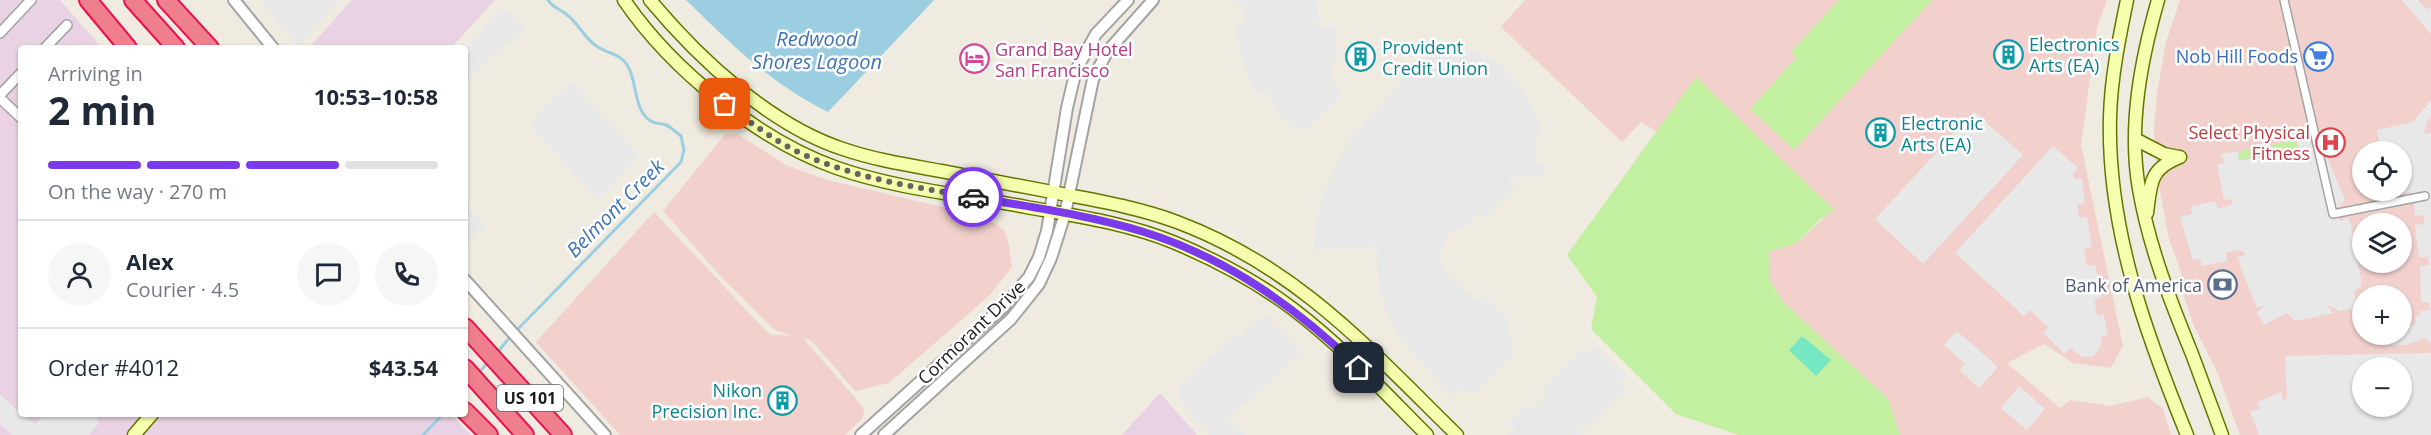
<!DOCTYPE html>
<html lang="en">
<head>
<meta charset="utf-8">
<style>
	:root { --surface:#fff; --page:#f6f6f7; --text:#1f2937; --muted:#747a83; --line:#e0e1e3; --accent:#7c3aed }
	body { margin:0; font-family:"Open Sans",sans-serif; background:var(--page); color:var(--text); height:100vh; display:flex; flex-direction:column; font-size:22px; white-space:nowrap }
	* { box-sizing:border-box; margin:0 }
	p { font-size:20px; color:var(--muted) }
	.icon { flex:none; width:33px; height:33px; fill:none; stroke:currentColor; stroke-width:2; stroke-linecap:round; stroke-linejoin:round }
	.map { position:relative; flex:1; overflow:hidden }
	.panel { position:absolute; left:18px; top:45px; width:450px; height:372px; display:flex; flex-direction:column; background:var(--surface); border-radius:6px; box-shadow:0 2px 4px #0004 }
	.panel>* { flex:none }
	.fabs { position:absolute; left:2352px; top:141px; display:grid; gap:12px }
	.fabs a { display:grid; place-items:center; width:60px; height:60px; border-radius:50%; background:var(--surface); box-shadow:0 2px 4px #0004; font-size:30px }
	.pin { position:absolute; display:grid; place-items:center; width:51px; height:51px; color:#fff; margin:-26px; border-radius:12px; box-shadow:0 3px 9px #0006 }
	.courier { position:absolute; display:grid; place-items:center; width:60px; height:60px; margin:-30px; border:4px solid #7c3aed; border-radius:50%; background:#fff; color:#222; box-shadow:0 2px 8px #0007 }
	.overview em { font-style:normal; font-weight:700 }
	.overview div { display:flex; flex-direction:column-reverse }
	.overview { display:flex; align-items:center; justify-content:space-between; height:102px; padding:0 30px }
	h1 { font-size:39px; font-weight:700; line-height:45px }
	.bar { display:grid; grid-template-columns:repeat(4,1fr); gap:9px 6px; align-content:center; height:72px; padding:0 30px }
	.bar i { height:8px; border-radius:4px; background:var(--line) }
	.bar .active { background:var(--accent) }
	.bar p { grid-column:span 4 }
	.line { display:flex; align-items:center; gap:15px; padding:0 30px; border-top:2px solid var(--line) }
	.line div { flex:1 }
	.round { display:grid; place-items:center; flex:none; width:63px; height:63px; border-radius:32px; background:var(--page) }
	.map>svg:first-child { display:block }
</style>
</head>
<body>
<div class="map">
<svg width="2431" height="435" viewBox="0 0 2431 435">
	<rect width="100%" height="100%" fill="#efebe0"/>
	<path fill="#f2d1cd" fill-rule="evenodd" d="M1525,0h582l-10,27 -16,118 42,201 -12,22 -38,-5 -29,-19 -37,19 53,45 10,-8 41,6 37,-9 15,12 8,26h-271l-12,-36 -106,-98 -12,-20v-17l-2,-12 29,-9 37,-34 -86,-20 -107,-67 -19,20 -121,-115z
		M2180,0h251v435h-191l-22,-61 -24,-48 -10,-29 2,-11 -17,-47 -11,-58 -4,-51 3,-37 9,-51zM2362,152h40v38h-40zM2362,224h40v38h-40zM2362,296h40v38h-40zM2362,368h40v38h-40z
		M736,133l50,32 41,15 158,37 19,13 5,15 3,22 -22,28 -101,88 -34,8 -44,-51 -8,-2 60,69 1,8 -3,5 -16,15h-225l-84,-93 118,-130 115,122 23,2 -17,-6 -53,-52 -59,-67 62,-77z"/>
	<path fill="#e9d2e3" d="M0,0h60l42,48h-81v366h429l21,21h-471z
		M352,0h143l-44,48h-142z
		M1160,393l37,42h-75z"/>
	<path fill="#c2efa0" d="M1839,0h93l-138,150 -44,-41 46,-51 -5,-6z
		M1696,77l138,133 -13,9 -24,24 -29,9 2,12v17l12,20 106,98 12,36h-161l-63,-21 -85,-85 6,-32 -30,-42z
		M2292,141l5,2 1,6 -60,11v-5l3,-4z"/>
	<path fill="#75e7c2" d="M1802,336l29,24 -15,16 -27,-26z"/>
	<path fill="#e8e8e8" fill-rule="evenodd" d="M260,0h81l-43,47z
		M1236,0h81l2,26h17l1,35 -7,1 3,17 8,18 -39,35 -5,-6 -5,1 -9,-9 -19,-29 -8,4 -12,-28 -5,-20 -3,-19 10,-1 -2,-21h-9z
		M2402,0h16l9,10 4,-4v28z
		M503,8l23,20 -61,53v-32z
		M1451,48l22,2 13,6 15,10 22,25 15,29 4,15 -7,2 1,27 9,1 -1,13 -25,-5 -9,8 6,7 -30,29 -6,-5 -12,13 -19,7 -9,25 4,14 34,30 7,-5 26,26 -5,5 8,18 -3,12 -32,33 -8,2 -11,-3 -8,7 -44,-49 -11,-15 -12,-24 -6,-22 -3,-39 -62,2 2,-27 7,-28 26,-53 70,-79 9,-7z
		M573,82l66,73 -41,45 -66,-73 7,-15z
		M2431,100v17l-4,5 -3,12 7,-1v210l-7,-5 -18,7h-32l-2,-10 30,-1v-16l2,9 12,-3 -1,-8 5,-1 1,-4 9,-1 -1,-8h-8l-1,-36 9,-1 -1,-8h-9l-4,-32 9,-1v-9l-9,1 -3,-24 -13,2v-3l3,-1v-38l-12,-1 -1,-7 -9,2 -3,-16 36,-8z
		M1974,112l49,43 -100,109 -48,-45z
		M2308,137l6,14 6,-6 3,3 22,52 -8,9 3,13 7,-5 3,4 12,64 -8,7 3,16 -17,3 -13,-6 6,8 -38,8 -8,-8 -23,12 -7,-13 8,-6 -9,1 -19,-50 8,-2v-2l-5,-3 -14,3 1,8 -25,5 -2,-7 -7,1 -13,-43 12,-3 -1,-8 24,-5 3,8 14,-4 1,-6 -9,1 -7,-35 8,-2 -4,-9 18,-3 -1,7 2,3 56,-11 3,-3 -3,-7z
		M2053,146l25,22 -5,6 1,5 8,-1 3,25 -8,1 2,14 8,-1 5,30 -8,2 3,17 8,-1 7,33 -8,1 3,16h7l4,20 -6,1 -2,12 -7,8 -10,1 -13,-9 -5,6 -22,-21 5,-6 -18,-17 -6,6 -69,-63z
		M465,203l21,23 -21,19z
		M1267,315l35,38 -78,68 3,4 6,-4 12,14h-35l-33,-37 6,-5 -5,-6 59,-54 7,5 2,-8z
		M1957,331l41,36 -19,21 -19,-17 5,-7 -21,-19z
		M1595,347l31,29 -7,7 7,6 -39,39 -6,-6 -5,5 7,8h-74l5,-6 -6,-6 19,-19 5,5 16,-15 -5,-6 40,-39 6,5z
		M2431,353v82h-172l-9,-23 9,-3 -2,-7 24,-10 2,8 4,-1 -2,-43zM2362,368h40v38h-40z
		M2019,386l26,23 -18,21 -26,-22z
		M0,394l21,20 14,10 10,-10h50l4,9 -10,12h-77l-12,-11z"/>
	<path fill="#9ccee2" d="M686,0h248l-106,112c-58,-29 -96,-67 -142,-112z"/>
	<g fill="none" stroke-linecap="round" stroke-linejoin="round">
		<path stroke="#9ccee2" stroke-width="3" d="M516,331l165,-169 3,-12 -3,-14c-4,-3 -10,-9 -15,-11 -6,-2 -12,-1 -17,-5 -18,-15 -10,-44 -26,-60 -6,-6 -18,-8 -25,-13 -14,-8 -19,-24 -32,-33 -8,-6 -13,-6 -18,-14
			M496,354l15,-18
			M478,374l11,-13
			M423,435l20,-21"/>
		<defs>
			<path id="pedestrian" d="M2284,0l49,214 92,-18"/>
			<path id="minor" d="M0,33l31,-33
				M45,48l22,-23
				M0,95l21,-22
				M0,98l21,20"/>
			<path id="tertiary" d="M234,0l39,48
				M465,280l140,155
				M861,435l142,-128 26,-30 10,-20 8,-26 20,-123 9,-38 20,-36 32,-34
				M884,435l127,-116 28,-35 12,-26 14,-44 28,-135 14,-27 46,-52"/>
			<path id="secondary" d="M624,0c47,69 134,140 213,168 60,21 127,27 189,39 50,9 100,16 147,35 43,18 83,39 120,67 49,37 91,83 134,126
				M650,0c49,59 120,125 193,149 32,11 65,16 98,22 37,7 74,14 111,21 42,8 85,15 125,30 120,45 191,126 280,213
				M2127,0c-8,39 -16,78 -17,117 -3,111 36,217 77,318
				M2158,0c-17,60 -30,126 -19,189 10,58 31,111 53,165 10,27 20,54 30,81
				M2135,139l29,15 15,3
				M2147,213c4,-30 2,-44 33,-56
				M134,435l18,-21"/>
			<path id="motorway" d="M88,0l40,48
				M133,0l43,48
				M166,0l44,48
				M465,327l98,108
				M465,368l60,67
				M465,411l24,24"/>
		</defs>
		<use href="#pedestrian" stroke="#a3a3a3" stroke-width="10"/>
		<use href="#minor" stroke="#a3a3a3" stroke-width="12"/>
		<use href="#tertiary" stroke="#a3a3a3" stroke-width="14"/>
		<use href="#secondary" stroke="#627600" stroke-width="15"/>
		<use href="#motorway" stroke="#e9124e" stroke-width="20"/>
		<use href="#pedestrian" stroke="#fff" stroke-width="7"/>
		<use href="#minor" stroke="#fff" stroke-width="9"/>
		<use href="#tertiary" stroke="#fff" stroke-width="10"/>
		<use href="#secondary" stroke="#f6ffae" stroke-width="12"/>
		<use href="#motorway" stroke="#ef7f8d" stroke-width="16"/>
	</g>
	<g fill="none" stroke-linecap="round" stroke-linejoin="round">
		<path stroke="#666461" stroke-width="6" stroke-dasharray="0 10.8" d="M725,104c24,17 47,35 73,48 55,26 116,35 175,45"/>
		<path stroke="#7c3aed" stroke-width="8" d="M973,197c57,10 116,18 171,35 83,26 152,75 215,136"/>
	</g>
	<defs>
		<symbol id="building-ring" viewBox="-11 -11 22 22"><circle r="9.5" fill="#fff" stroke="#0f9aa8" stroke-width="1.5"/><path d="M-4-6H4V6H1V3H-1V6H-4ZM-2.5-4.3h1.7v1.8h-1.7ZM.8-4.3h1.7v1.8H.8ZM-2.5-1h1.7V.8h-1.7ZM.8-1h1.7V.8H.8Z" fill="#0f9aa8"/></symbol>
		<symbol id="supermarket-ring" viewBox="-11 -11 22 22"><circle r="9.5" fill="#fff" stroke="#3f7fe0" stroke-width="1.5"/><path d="M-6-5.5h2.5l.6 2H6L4.5 2H-2.5L-4.4-4H-6ZM-1.5 3.2a1.3 1.3 0 1 0 .1 0ZM3 3.2a1.3 1.3 0 1 0 .1 0Z" fill="#3f7fe0"/></symbol>
		<symbol id="hotel-ring" viewBox="-11 -11 22 22"><circle r="9.5" fill="#fff" stroke="#d1479c" stroke-width="1.5"/><path d="M-6-4.5h1.5V1H6V5H4.5V3h-9V5H-6ZM-4 0a1.8 1.8 0 1 1 3.6 0ZM.5 0V-2.5h3Q6-2.5 6 0Z" fill="#d1479c"/></symbol>
		<symbol id="hospital-ring" viewBox="-11 -11 22 22"><circle r="9.5" fill="#fff" stroke="#e0444e" stroke-width="1.5"/><path d="M-5-5h3v3.5h4V-5h3V5h-3V1.5h-4V5h-3Z" fill="#e0444e"/></symbol>
		<symbol id="bank-ring" viewBox="-11 -11 22 22"><circle r="9.5" fill="#fff" stroke="#5c6f8a" stroke-width="1.5"/><path d="M-6-4H6V4H-6ZM0-2.3a2.3 2.3 0 1 0 0 4.6a2.3 2.3 0 1 0 0-4.6Z" fill="#5c6f8a"/></symbol>
	</defs>
	<g fill-rule="evenodd">
		<use href="#building-ring" x="1992" y="38" width="33" height="33"/>
		<use href="#supermarket-ring" x="2302" y="40" width="33" height="33"/>
		<use href="#building-ring" x="1344" y="40" width="33" height="33"/>
		<use href="#hotel-ring" x="958" y="42" width="33" height="33"/>
		<use href="#building-ring" x="1864" y="116" width="33" height="33"/>
		<use href="#hospital-ring" x="2314" y="126" width="33" height="33"/>
		<use href="#bank-ring" x="2206" y="268" width="33" height="33"/>
		<use href="#building-ring" x="766" y="384" width="33" height="33"/>
	</g>
	<g text-anchor="middle" dominant-baseline="central" stroke-width="5" stroke-linejoin="round" paint-order="stroke">
		<rect fill="#fff" stroke="#606060" stroke-width="1.5" x="497" y="385" width="66" height="26" rx="4.5"/>
		<g font-size="16" font-weight="bold" fill="#1c1c1c">
			<text x="530" y="398">US 101</text>
		</g>
		<g font-size="18" fill="#0d838f" stroke="#fff" text-anchor="start">
			<text x="2029" y="44">Electronics<tspan x="2029" dy="21">Arts (EA)</tspan></text>
			<text x="1382" y="47">Provident<tspan x="1382" dy="21">Credit Union</tspan></text>
			<text x="1901" y="123">Electronic<tspan x="1901" dy="21">Arts (EA)</tspan></text>
			<text x="762" y="390" text-anchor="end">Nikon<tspan x="762" dy="21">Precision Inc.</tspan></text>
		</g>
		<g font-size="18" fill="#b23c85" stroke="#fff" text-anchor="start">
			<text x="995" y="49">Grand Bay Hotel<tspan x="995" dy="21">San Francisco</tspan></text>
		</g>
		<g font-size="18" fill="#366cbe" stroke="#fff" text-anchor="end">
			<text x="2298" y="56">Nob Hill Foods</text>
		</g>
		<g font-size="18" fill="#be3a42" stroke="#fff" text-anchor="end">
			<text x="2310" y="132">Select Physical<tspan x="2310" dy="21">Fitness</tspan></text>
		</g>
		<g font-size="18" fill="#4e5e75" stroke="#fff" text-anchor="end">
			<text x="2202" y="285">Bank of America</text>
		</g>
		<g font-size="18" fill="#1c1c1c" stroke="#fff">
			<text transform="translate(971 332) rotate(-44)">Cormorant Drive</text>
		</g>
		<g font-size="20" font-style="italic" fill="#3f73b5" stroke="#fff">
			<text x="817" y="38">Redwood<tspan x="817" dy="23">Shores Lagoon</tspan></text>
			<text transform="translate(615 208) rotate(-45)">Belmont Creek</text>
		</g>
	</g>
</svg>
<div class="fabs">
<a><svg class="icon" aria-label="locate" viewBox="0 0 24 24"><circle cx="12" cy="12" r="6"/><path d="M12 2v4M12 18v4M2 12h4M18 12h4"/></svg></a>
<a><svg class="icon" aria-label="layers" viewBox="0 0 24 24"><path d="M12 4l9 5-9 5-9-5zM3 14l9 5 9-5"/></svg></a>
<a>+</a>
<a>−</a>
</div>
<div class="pin" style="left:725px;top:104px;background:#ea580c"><svg class="icon" aria-label="bag" viewBox="0 0 24 24"><path d="M5 8h14l-1 12H6zM9 8a3 3 0 0 1 6 0"/></svg></div>
<div class="pin" style="left:1359px;top:368px;background:#1f2937"><svg class="icon" aria-label="home" viewBox="0 0 24 24"><path d="M3 11l9-7 9 7M6 9v11h12V9"/></svg></div>
<div class="courier" style="left:973px;top:197px"><svg class="icon" aria-label="car" viewBox="0 0 24 24"><path d="M5 17H2v-5l4-1 3-4h7l3 4 3 1v5h-3M9 17h6M6 11h13"/><circle cx="7" cy="17" r="2"/><circle cx="17" cy="17" r="2"/></svg></div>
<section class="panel">
<div class="overview"><div><h1>2 min</h1><p>Arriving in</p></div><em>10:53–10:58</em></div>
<div class="bar"><i class="active"></i><i class="active"></i><i class="active"></i><i></i><p>On the way · 270 m</p></div>
<div class="line" style="height:108px"><a class="round"><svg class="icon" aria-label="person" viewBox="0 0 24 24"><circle cx="12" cy="8" r="4"/><path d="M4 21q1-7 8-7t8 7"/></svg></a><div><b>Alex</b><p>Courier · 4.5</p></div><a class="round"><svg class="icon" aria-label="chat" viewBox="0 0 24 24"><path d="M4 5h16v11H9l-5 4z"/></svg></a><a class="round"><svg class="icon" aria-label="phone" viewBox="0 0 24 24"><path d="M5 4h4l2 5-3 2q2 4 5 5l2-3 5 2v4C11 20 4 13 5 4z"/></svg></a></div>
<div class="line" style="height:78px"><div>Order #4012</div><b>$43.54</b></div>
</section>
</div>
</body>
</html>
